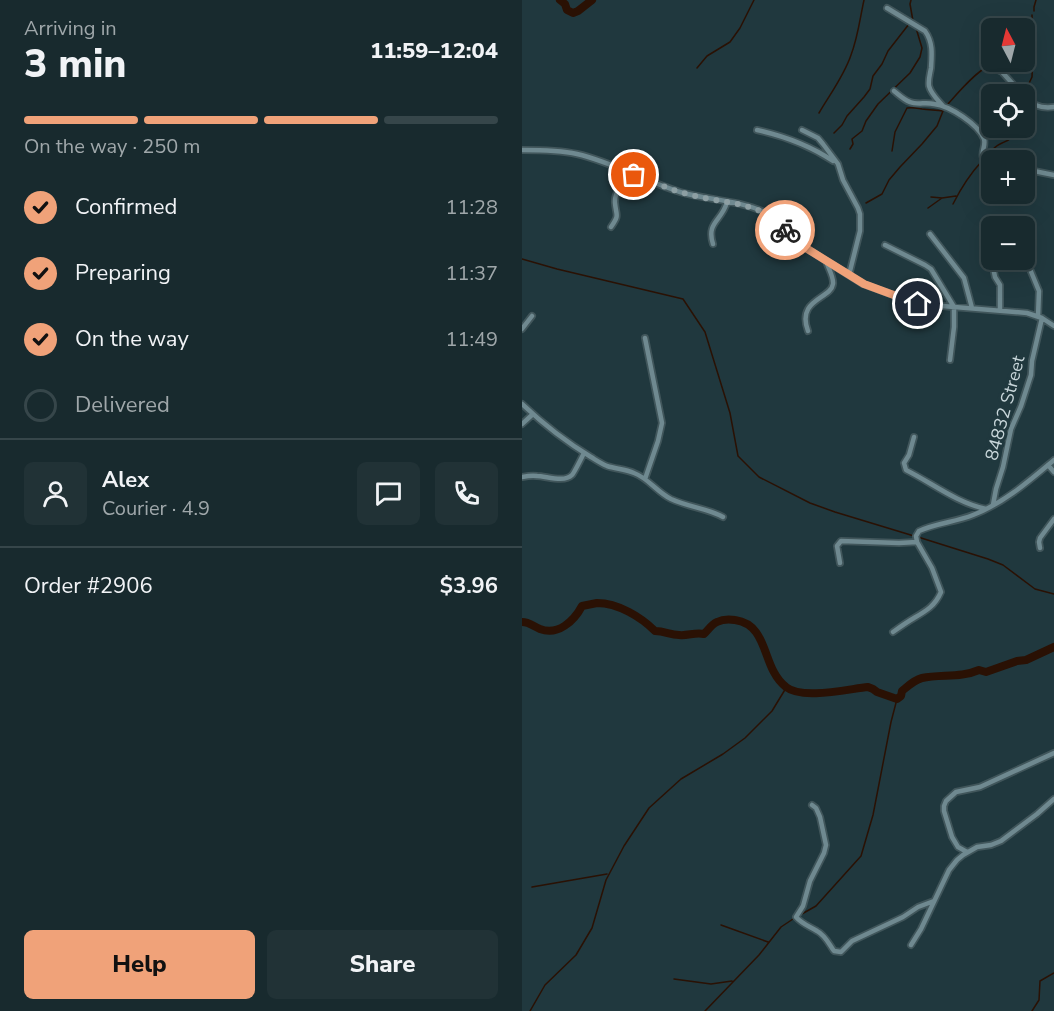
<!DOCTYPE html>
<html lang="en">
<head>
<meta charset="utf-8">
<style>
	:root { --surface:#182a2e; --page:#213236; --text:#f1f3f6; --muted:#9fa7aa; --line:#36464a; --accent:#f0a279 }
	body { margin:0; font-family:"Nunito Sans",sans-serif; background:var(--page); color:var(--text); height:100vh; display:flex; flex-direction:column; font-size:22px; white-space:nowrap }
	* { box-sizing:border-box; margin:0 }
	p { font-size:20px; color:var(--muted) }
	.icon { flex:none; width:33px; height:33px; fill:none; stroke:currentColor; stroke-width:2; stroke-linecap:round; stroke-linejoin:round }
	.map { position:relative; flex:1; overflow:hidden }
	.side { display:flex; flex-direction:column; background:var(--surface); width:522px }
	.side>* { flex:none }
	.needle { width:39px; rotate:353deg }
	.buttons { position:absolute; left:459px; top:18px; display:grid; gap:12px }
	.buttons a { display:grid; place-items:center; width:54px; height:54px; border-radius:9px; background:var(--surface); box-shadow:0 6px 24px #0002,0 0 0 2px var(--line); font-size:30px }
	.pin { position:absolute; display:grid; place-items:center; width:51px; height:51px; color:#fff; margin:-26px; border:3px solid #fff; border-radius:50%; box-shadow:0 2px 6px #0007 }
	.courier { position:absolute; display:grid; place-items:center; width:60px; height:60px; margin:-30px; border:4px solid #f0a279; border-radius:50%; background:#fff; color:#222; box-shadow:0 2px 8px #0007 }
	.summary em { font-style:normal; font-weight:800 }
	.summary div { display:flex; flex-direction:column-reverse }
	.summary { display:flex; align-items:center; justify-content:space-between; height:102px; padding:0 24px }
	h1 { font-size:39px; font-weight:800; line-height:45px }
	.bar { display:grid; grid-template-columns:repeat(4,1fr); gap:9px 6px; align-content:center; height:72px; padding:0 24px }
	.bar i { height:8px; border-radius:4px; background:var(--line) }
	.bar .current { background:var(--accent) }
	.bar p { grid-column:span 4 }
	.line { display:flex; align-items:center; gap:15px; padding:0 24px; border-top:2px solid var(--line) }
	.line div { flex:1 }
	.round { display:grid; place-items:center; flex:none; width:63px; height:63px; border-radius:9px; background:var(--page) }
	ol { padding:0 24px; list-style:none }
	li { display:flex; align-items:center; gap:18px; height:66px }
	li p { margin-inline-start:auto }
	li .icon { padding:6px; border-radius:50%; background:var(--accent); color:#111; stroke-width:4 }
	li:last-child { color:var(--muted) }
	li i { width:33px; height:33px; border:3px solid var(--line); border-radius:50% }
	.button { display:flex; gap:12px; margin-top:auto; padding:12px 24px }
	.button a { flex:1; height:69px; border-radius:9px; background:var(--accent); color:#111; font-size:24px; font-weight:800; line-height:69px; text-align:center }
	.button a+a { background:var(--page); color:var(--text) }
	main { display:flex; flex:1; min-height:0 }
	.map>svg:first-child { display:block }
</style>
</head>
<body>
<main>
<section class="side">
<div class="summary"><div><h1>3 min</h1><p>Arriving in</p></div><em>11:59–12:04</em></div>
<div class="bar"><i class="current"></i><i class="current"></i><i class="current"></i><i></i><p>On the way · 250 m</p></div>
<ol>
<li><svg class="icon" aria-label="check" viewBox="0 0 24 24"><path d="M5 12l5 5 9-10"/></svg>Confirmed<p>11:28</p></li>
<li><svg class="icon" aria-label="check" viewBox="0 0 24 24"><path d="M5 12l5 5 9-10"/></svg>Preparing<p>11:37</p></li>
<li><svg class="icon" aria-label="check" viewBox="0 0 24 24"><path d="M5 12l5 5 9-10"/></svg>On the way<p>11:49</p></li>
<li><i></i>Delivered</li>
</ol>
<div class="line" style="height:108px"><a class="round"><svg class="icon" aria-label="person" viewBox="0 0 24 24"><circle cx="12" cy="8" r="4"/><path d="M4 21q1-7 8-7t8 7"/></svg></a><div><b>Alex</b><p>Courier · 4.9</p></div><a class="round"><svg class="icon" aria-label="chat" viewBox="0 0 24 24"><path d="M4 5h16v11H9l-5 4z"/></svg></a><a class="round"><svg class="icon" aria-label="phone" viewBox="0 0 24 24"><path d="M5 4h4l2 5-3 2q2 4 5 5l2-3 5 2v4C11 20 4 13 5 4z"/></svg></a></div>
<div class="line" style="height:78px"><div>Order #2906</div><b>$3.96</b></div>
<div class="button"><a>Help</a><a>Share</a></div>
</section>
<div class="map">
<svg width="532" height="1011" viewBox="0 0 532 1011">
	<rect width="100%" height="100%" fill="#20383e"/>
	<g fill="none" stroke-linecap="round" stroke-linejoin="round">
		<path stroke="#2a1104" stroke-width="1.5" d="M389,0l-1,4 3,17
			M512,11v-4l2,-7
			M502,54l8,-3
			M472,65l12,-3
			M175,68l10,-12 23,-14 10,-14 14,-28
			M502,94l8,-17 1,-26 -1,-36
			M425,105c10,-11 29,-34 42,-39
			M297,113c11,-19 25,-37 32,-58 7,-18 9,-37 13,-55
			M312,133l8,-8 5,-9 17,-19 6,-8 3,-13 9,-12 6,-13 21,-27
			M328,149l3,-5 -1,-5 10,-8 4,-10 12,-17 32,-31 10,-16 2,-9 -6,-20
			M465,157c2,-2 4,-6 6,-8 10,-10 20,-5 22,-21
			M409,197l11,1
			M344,203l16,-9 7,-14 11,-13 22,-23 15,-18 6,-15c-7,-1 -14,-1 -21,-2 -6,-1 -9,-2 -15,-1l-12,24 -3,19
			M431,204c8,-16 17,-30 29,-43
			M406,208l14,-10 14,-2
			M0,259l35,10 126,30 22,33 25,81 8,43 21,21 51,26 25,9 79,24
			M396,537l70,22 15,6 32,24 19,5
			M10,887l75,-13
			M278,915l16,-9 45,-50 12,-41 18,-93 6,-23
			M199,925l47,17
			M152,979l37,5 21,-3
			M8,1011l15,-26 31,-30 16,-27 14,-48 18,-34 25,-38 32,-29 42,-25 22,-16 27,-27 14,-23
			M183,1011l54,-56 22,-28 15,-10
			M510,1011l7,-11 1,-19 14,-8"/>
		<path stroke="#2a1104" stroke-width="8" d="M38,0l5,4 2,6 6,3 5,-2 14,-11
			M0,622c7,0 11,4 18,7 18,7 34,-8 42,-23 5,-1 10,-2 15,-3 21,0 44,14 58,28 10,0 15,4 24,4 9,1 16,-3 25,-1 4,-4 8,-10 13,-12 6,-3 12,-3 18,-2 35,5 26,48 51,67 16,13 62,2 82,0l5,2 4,3 20,7 4,-3 1,-5c6,-5 12,-11 20,-13 19,-4 39,0 57,-8l7,2 31,-11 9,-1 28,-13"/>
		<defs>
			<path id="minor" d="M365,8l38,23c8,11 7,23 6,37 -1,6 -3,12 -2,18 2,8 9,14 14,20
				M470,61v6l10,5 20,22
				M372,91c5,4 10,9 16,11 7,3 16,0 24,2 16,2 44,20 50,35 2,7 -3,12 -1,19l9,4
				M502,97c9,9 18,12 30,10
				M235,130c27,6 52,15 76,31
				M280,130l16,8 5,6 15,20 5,16 15,28 2,6v17l-11,44
				M0,150c18,0 37,0 55,4 35,8 68,27 103,38 27,8 58,8 84,20 16,8 23,23 37,33l62,39 55,20 109,9 15,5 12,8
				M502,169l30,6
				M484,224l5,2
				M89,227c9,-13 5,-11 4,-24 -1,-12 10,-22 19,-28
				M408,234l34,44 8,30
				M502,236l2,5 -1,16 14,34 -1,26
				M191,244c-7,-22 9,-23 14,-42
				M363,245l40,20 6,4 23,38v20l-4,33
				M471,267l2,10 5,8v25
				M0,329l10,-13
				M286,331c-12,-32 23,-32 25,-47 1,-7 -5,-16 -7,-23
				M0,404c21,20 44,38 69,53 5,3 11,7 16,9 9,3 18,3 27,7 14,5 23,19 37,26 17,8 36,9 52,18
				M0,424l11,-10
				M392,437l-5,18 -5,8 2,7c26,13 51,33 80,39
				M526,465l6,7
				M0,477c5,-1 10,-2 15,-1 9,0 27,7 35,-1 2,-2 10,-18 12,-22
				M123,479l13,-38 4,-18 -17,-85
				M471,505l3,-16 7,-22 8,-38 10,-23 10,-31 1,-14 10,-43
				M518,548l-1,-6 1,-4 14,-19
				M318,563l-3,-17 4,-5 58,2 18,-1
				M371,632c7,-5 14,-10 21,-14 12,-7 21,-12 27,-26l-9,-24 -15,-26 -1,-6 3,-5c17,-8 37,-9 54,-16 31,-12 56,-34 81,-55
				M290,805l4,3 4,9 6,28 -2,8 -14,28 -7,25 -7,11c6,7 13,9 21,14 8,4 12,13 17,20l7,1 11,-11 51,-24 15,-10 16,-6
				M445,852l-9,-5 -6,-10 -8,-26v-5l2,-5 10,-9 24,-5 74,-34
				M389,945l10,-16 28,-59 8,-10 6,-5 14,-8 14,-2 10,-4 36,-27 17,-15"/>
		</defs>
		<use href="#minor" stroke="#41565b" stroke-width="8"/>
		<use href="#minor" stroke="#6f8990" stroke-width="4.5"/>
	</g>
	<g fill="none" stroke-linecap="round" stroke-linejoin="round">
		<path stroke="#8d9fa3" stroke-width="6" stroke-dasharray="0 10.8" d="M112,175c19,7 37,15 57,20 32,9 72,6 94,35"/>
		<path stroke="#f0a279" stroke-width="8" d="M263,230l9,10 7,5 63,39 54,20"/>
	</g>
	<g text-anchor="middle" dominant-baseline="central" stroke-width="6" stroke-linejoin="round" paint-order="stroke">
		<g font-size="18" fill="#c8d6da" stroke="#20383e">
			<text transform="translate(483 408) rotate(-75)">84832 Street</text>
		</g>
	</g>
</svg>
<div class="buttons">
<a><svg class="needle" viewBox="-14 -14 28 28"><path d="M0-13l5 13h-10z" fill="#e53935"/><path d="M0 13l5-13h-10z" fill="#9fa7aa"/></svg></a>
<a><svg class="icon" aria-label="locate" viewBox="0 0 24 24"><circle cx="12" cy="12" r="6"/><path d="M12 2v4M12 18v4M2 12h4M18 12h4"/></svg></a>
<a>+</a>
<a>−</a>
</div>
<div class="pin" style="left:112px;top:175px;background:#ea580c"><svg class="icon" aria-label="bag" viewBox="0 0 24 24"><path d="M5 8h14l-1 12H6zM9 8a3 3 0 0 1 6 0"/></svg></div>
<div class="pin" style="left:396px;top:304px;background:#1f2937"><svg class="icon" aria-label="home" viewBox="0 0 24 24"><path d="M3 11l9-7 9 7M6 9v11h12V9"/></svg></div>
<div class="courier" style="left:263px;top:230px"><svg class="icon" aria-label="bike" viewBox="0 0 24 24"><circle cx="6" cy="16" r="4"/><circle cx="18" cy="16" r="4"/><path d="M6 16l4-8h5l3 8M10 8l3 8H6M13 5h3"/></svg></div>
</div>
</main>
</body>
</html>
